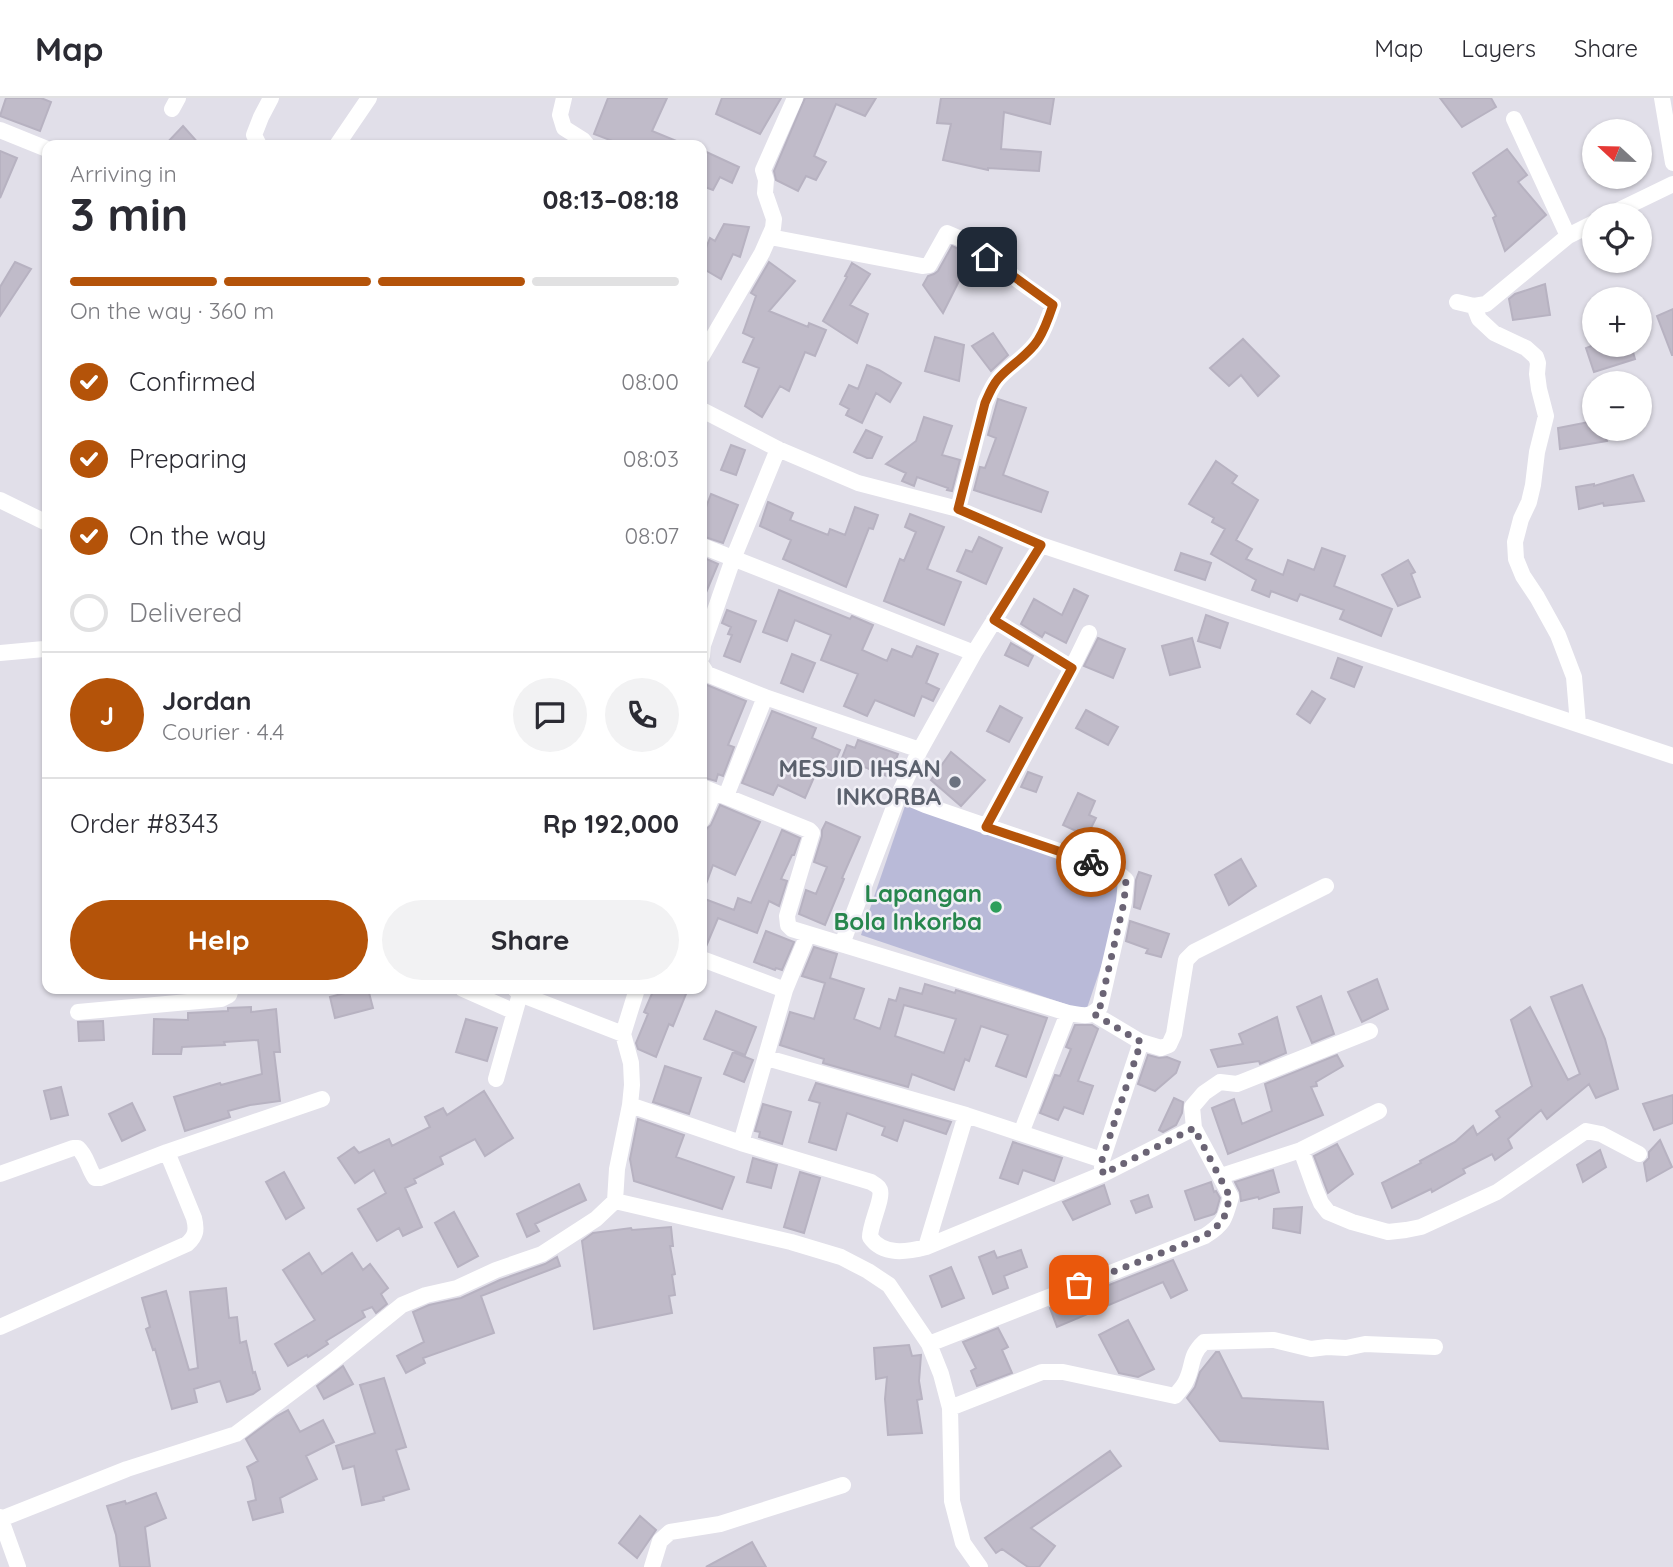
<!DOCTYPE html>
<html lang="en">
<head>
<meta charset="utf-8">
<style>
	:root { --surface:#fff; --page:#f2f2f3; --text:#2b2b33; --muted:#7c7c81; --line:#e1e1e2; --accent:#b45309 }
	body { margin:0; font-family:Quicksand,sans-serif; background:var(--page); color:var(--text); height:100vh; display:flex; flex-direction:column; font-size:26px; white-space:nowrap }
	* { box-sizing:border-box; margin:0 }
	p { font-size:23px; color:var(--muted) }
	.icon { flex:none; width:38px; height:38px; fill:none; stroke:currentColor; stroke-width:2; stroke-linecap:round; stroke-linejoin:round }
	.map { position:relative; flex:1; overflow:hidden }
	.details { position:absolute; left:42px; top:42px; width:665px; height:854px; display:flex; flex-direction:column; background:var(--surface); border-radius:14px; box-shadow:0 2px 5px #0004 }
	.details>* { flex:none }
	.needle { width:46px; rotate:292deg }
	.buttons { position:absolute; left:1582px; top:21px; display:grid; gap:14px }
	.buttons a { display:grid; place-items:center; width:70px; height:70px; border-radius:50%; background:var(--surface); box-shadow:0 2px 5px #0004; font-size:35px }
	.pin { position:absolute; display:grid; place-items:center; width:60px; height:60px; color:#fff; margin:-30px; border-radius:14px; box-shadow:0 4px 10px #0006 }
	.courier { position:absolute; display:grid; place-items:center; width:70px; height:70px; margin:-35px; border:5px solid #b45309; border-radius:50%; background:#fff; color:#222; box-shadow:0 2px 9px #0007 }
	.headline em { font-style:normal; font-weight:700 }
	.headline div { display:flex; flex-direction:column-reverse }
	.headline { display:flex; align-items:center; justify-content:space-between; height:119px; padding:0 28px }
	h1 { font-size:46px; font-weight:700; line-height:52px }
	.bar { display:grid; grid-template-columns:repeat(4,1fr); gap:10px 7px; align-content:center; height:84px; padding:0 28px }
	.bar i { height:9px; border-radius:5px; background:var(--line) }
	.bar .current { background:var(--accent) }
	.bar p { grid-column:span 4 }
	.line { display:flex; align-items:center; gap:18px; padding:0 28px; border-top:2px solid var(--line) }
	.line div { flex:1 }
	.round { display:grid; place-items:center; flex:none; width:74px; height:74px; border-radius:37px; background:var(--page) }
	ol { padding:0 28px; list-style:none }
	li { display:flex; align-items:center; gap:21px; height:77px }
	li p { margin-inline-start:auto }
	li .icon { padding:7px; border-radius:50%; background:var(--accent); color:#fff; stroke-width:4 }
	li:last-child { color:var(--muted) }
	li i { width:38px; height:38px; border:4px solid var(--line); border-radius:50% }
	.cta { display:flex; gap:14px; margin-top:auto; padding:14px 28px }
	.cta a { flex:1; height:80px; border-radius:42px; background:var(--accent); color:#fff; font-size:28px; font-weight:700; line-height:80px; text-align:center }
	.cta a+a { background:var(--page); color:var(--text) }
	header { display:flex; align-items:center; gap:42px; box-sizing:border-box; height:98px; padding:0 35px; background:var(--surface); border-bottom:2px solid var(--line) }
	header strong { font-size:33px }
	nav { display:flex; gap:38px; margin-inline-start:auto; font-size:24px }
	.map>svg:first-child { display:block }
</style>
</head>
<body>
<header>
<strong>Map</strong>
<nav><a>Map</a><a>Layers</a><a>Share</a></nav>
</header>
<div class="map">
<svg width="1673" height="1469" viewBox="0 0 1673 1469">
	<rect width="100%" height="100%" fill="#e1dfe9"/>
	<path fill="#b9bad8" d="M906,705l225,75 -45,133 -225,-76z"/>
	<path fill="#c0bbc9" stroke="#b7b2c1" stroke-width="2" fill-rule="evenodd" d="M6,0h35l10,4 -11,29 -40,-15z
		M608,0h59l-15,33 34,14h-63l-29,-11z
		M722,0h59l-21,36 -44,-20z
		M805,0h71l-11,18 -29,-12 -22,52 12,6 -10,18 -10,-4 -8,15 -22,-11 -2,-9z
		M941,0h113l-4,26 -46,-12 -3,37 40,3 -2,19 -51,-3v2l-45,-10 8,-36 -14,-1z
		M1440,0h51l5,9 -34,20z
		M183,28l17,19h-35z
		M1507,51l20,26 -9,7 28,33 -41,36 -12,-33 3,-2 -23,-43z
		M702,52l37,17 -7,16 -12,-6 -7,13 -11,-4z
		M0,53l17,7 -17,40z
		M724,126l25,3 -9,30 -7,-3 -12,25 -19,-11v-10l8,-20 5,3z
		M952,148l11,5 8,6 -28,56 -20,-28 5,-9 6,-2 4,-3z
		M15,164l16,7 -31,47v-29z
		M769,164l26,19 -26,30 39,16 1,-4 17,7 -11,26 -10,-4 -16,39 -9,-5 -18,31 -17,-11 14,-38 -16,-6 11,-24 -11,-5 13,-37 -5,-3z
		M852,165l18,11 -20,31 18,9 -11,29 -34,-22 24,-44 -2,-1z
		M1545,186l5,31 -37,5 -4,-21 6,-5z
		M1673,211v46h-1l-15,-39z
		M993,235l15,22 -17,16 -19,-25z
		M935,239l29,8 -5,36 -34,-10z
		M1243,241l36,37 -21,20 -17,-21 -12,11 -19,-18z
		M1594,247h37l4,14 -41,13 -8,-24z
		M867,267l12,5 22,13 -11,19 -14,-9 -14,30 -16,-8 3,-6 -9,-5 9,-19 9,4z
		M998,301l28,9 -23,67 45,17 -7,20 -67,-22 6,-23 5,1 11,-30 -8,-3z
		M924,319l28,9 -10,29 18,5 -8,31 -5,-1 1,-2 -31,-11 -3,9 -12,-5 4,-8 -20,-9 30,-23z
		M1594,323v8h8l5,12 -47,8 -2,-21z
		M866,332l16,7 -10,21h-5l-13,-6z
		M731,347l14,5 -9,25 -15,-5z
		M1216,363l21,15 -5,7 26,17 -22,40 16,9 -6,10 37,16 5,-15 26,10 8,-22 23,8 -11,30 58,23 -11,27 -41,-17 4,-9 -44,-16 -3,7 -26,-10 -2,6 -17,-7 4,-10 -45,-26 14,-25 -13,-7 2,-4 -25,-14z
		M1633,377l11,26 -40,5 -1,-3 -24,6 -3,-22 18,-3v2z
		M711,396l27,11 -15,38 -21,-7v-18z
		M768,404l25,11 -3,7 38,15 2,-6 15,6 10,-28 23,8 -5,14 -4,-1 -23,59 -63,-28 8,-19 -31,-14z
		M910,416l34,13 -17,42 34,13 -17,43 -60,-24 16,-42 4,2 12,-29 -11,-5z
		M979,439l23,11 -16,36 -29,-13 9,-21 6,2z
		M1181,455l30,10 -6,17 -30,-10z
		M702,459l16,7 -16,38z
		M1408,462l7,12 -4,2 9,23 -22,9 -16,-31z
		M1074,491l14,7 -22,47 -21,-11 -3,5 -21,-13 13,-25 28,16z
		M779,492l71,29 2,-3 21,9 -11,25 25,11 5,-12 20,8 5,-11 21,8 -12,29 13,6 -6,12 -11,-5 -8,20 -39,-16 -8,16 -23,-10 14,-32 -37,-14 10,-25 -36,-15 -8,21 -24,-9z
		M727,512l29,11 -16,41 -16,-6 8,-21 -4,-1 3,-7 -9,-4z
		M1206,517l22,8 -8,25 -22,-7z
		M1098,540l27,11 -12,29 -29,-12z
		M1192,540l8,29 -30,8 -8,-29z
		M1011,545l22,13 -5,10 -23,-11z
		M792,556l23,9 -12,29 -22,-9z
		M1338,560l24,9 -8,20 -23,-9z
		M702,585l44,18 -18,44 6,2 -11,29 -5,-2 -2,7 -14,-4z
		M1312,593l13,8 -15,24 -13,-9z
		M1000,608l22,12 -13,24 -22,-11z
		M1086,612l32,17 -10,18 -32,-17z
		M772,613l44,17 -4,10 28,12 -10,23 -12,-5 -13,30 -27,-13 -5,10 -31,-12z
		M858,642l40,14 -9,23 -47,-19 5,-13 8,3z
		M951,654l34,28 -24,26 -30,-26z
		M1028,674l14,5 -6,15 -15,-5z
		M1078,695l17,8 -6,14 7,3 -9,18 -24,-11z
		M720,707l40,17 -25,53 -22,-10 -10,27h-1v-59l9,-8z
		M826,724l34,15 -18,41 2,1 -19,46 -26,-11 7,-24 10,4 11,-27 -13,-5 8,-26v-6z
		M782,732l18,8 -6,17h-2l-11,24 6,2 -8,25 -10,-5 -12,32 -39,-15 -13,31h-3v-51l32,12 4,-12 13,5z
		M1241,761l15,27 -27,19 -14,-30z
		M1139,774l12,4 -11,33 -6,-2 2,-27z
		M1130,823l39,13 -8,23 -15,-4 2,-4 -22,-8z
		M766,833l28,11 -12,28 -6,-2 -1,2 -21,-8z
		M814,849l23,7 -7,24 34,11 -10,30 26,10 9,-30 7,2 4,-13 22,6 3,-10 30,9 1,-3 91,28 -21,59 -30,-11 12,-31 -27,-9 -12,35 -4,-2 -11,31 -42,-16 -4,13 -85,-24 1,-4 -44,-14 10,-33 24,7 11,-36 -23,-7zM904,907l52,14 -12,34 -49,-17z
		M1377,881l11,30 -26,13 -14,-30z
		M1582,887l23,54 13,50 -22,9 -7,-14 -42,35 -6,-9 -33,29 4,9 -17,12 -3,-6 -29,15 2,4 -33,19 -1,-3 -39,19 -10,-25 39,-20 -1,-2 35,-19 18,-16 4,9 23,-18 -4,-6 36,-25 -21,-66 19,-13 38,73 12,-6 -29,-77z
		M360,891h8l5,19 -38,10 -5,-21z
		M654,891h34l-15,37 -4,-2 -13,33 -18,-8 -2,-6 12,-29 -4,-2z
		M1321,898l13,38 -22,9 -15,-36z
		M251,909v5l25,-3 4,43h-6l6,49 -30,4 -22,6 2,6 -45,14 -11,-34 46,-14 1,2 41,-11 -4,-34 -34,2 1,3 -43,2 -1,7h-28l1,-35 34,1v-7l40,-2v-3z
		M716,913l40,16 -11,28 -41,-16z
		M1277,919l9,36 -26,11 -1,-3 -41,6 -7,-17 32,-6 -4,-10z
		M466,921l31,9 -10,33 -31,-9z
		M103,923l1,19 -25,1 -1,-19z
		M1075,927h17l6,4 -20,52 15,5 -10,28 -19,-7 -6,13 -18,-7 15,-38 5,1 11,-27 -5,-2z
		M733,954l20,8 -9,22 -20,-8z
		M1148,957l11,3 8,-1 13,5 -4,11 -21,18 -17,-7z
		M1337,957l6,11 -27,16 1,4 -6,1 12,28 -95,39 -16,-46 22,-9 8,25 30,-13 -7,-27z
		M665,968l36,12 -12,36 -36,-12z
		M816,985l135,39 -5,12 -42,-14 -7,21 -15,-6 3,-8 -38,-14 -11,37 -27,-8 11,-39 -11,-3z
		M61,989l7,28 -17,4 -7,-28z
		M484,993l29,47 -28,18 -10,-17 -35,18 3,7 -29,15 2,4 -11,5 17,39 -19,9 -4,-8 -22,13 -19,-32 28,-16 -12,-23 -19,13 -17,-25 16,-11 5,6 30,-14 3,7 38,-19 -5,-10 18,-9 4,7z
		M1673,997v28l-19,7 -11,-26z
		M1174,1000l9,4 -1,11 -6,12 -13,7 -4,-2z
		M132,1005l13,27 -23,11 -13,-27z
		M763,1006l28,8 -9,32 -23,-7 1,-5 -5,-1z
		M638,1021l46,16 -8,22 58,20 -12,32 -88,-28 -4,-22z
		M1660,1042l12,27 -25,14 -3,-18 5,-5v-6z
		M1013,1044l49,16 -8,23 -31,-11 -5,14 -18,-6z
		M1337,1046l16,30 -25,19 -14,-37z
		M1600,1052l6,17 -23,15 -6,-17z
		M753,1060l24,7 -6,23 -24,-6z
		M1273,1072l6,22 -20,7 -1,-2 -17,4 -1,-9 -5,-10z
		M284,1074l20,36 -18,11 -20,-37z
		M800,1074l20,6 -16,55 -20,-6z
		M1211,1084l3,10 2,-1 4,7 -4,14 -2,2 -19,6 -10,-29z
		M579,1086l7,16 -51,24 4,7 -12,6 -10,-23z
		M1104,1087l6,19 -37,16 -10,-18z
		M1148,1097l4,12 -16,6 -5,-12z
		M1302,1109l-2,26 -27,-5 1,-19z
		M454,1114l24,44 -20,11 -23,-44z
		M671,1129l2,19h-3l5,28 -3,1 3,20 -6,1 3,17 -78,16 -12,-88 11,-8 38,-5 1,2z
		M1021,1152l6,17 -23,9 4,12 -15,6 -14,-37 15,-6 3,7z
		M309,1155l13,21 30,-21 11,17 7,-6 18,24 -7,6 6,10 -11,9 -4,-6 -10,4 3,6 -39,24 2,3 -20,13 -1,-2 -19,11 -13,-22 40,-24 -32,-50z
		M557,1159l3,9 -79,30 13,37 -71,25 2,5 -19,10 -9,-17 27,-14 -11,-30 16,-7 32,-7 39,-18 45,-16z
		M1173,1162l14,30 -16,8 -8,-16 -106,45 -7,-19z
		M951,1169l13,31 -22,9 -12,-31z
		M226,1190l3,30 8,-1 3,26 6,-2 7,32 2,-1 5,17 -7,5 -26,8 -7,-21 -26,8 3,13 -25,7 -17,-60 -2,1 -7,-21 4,-2 -8,-29 24,-7 23,79 9,-2 -8,-76z
		M1128,1222l26,49 -16,8 -19,-4 -20,-38z
		M998,1230l10,19 -6,3 10,23 -35,13 -6,-15 5,-3 -13,-26z
		M909,1247l3,11 9,-1 -2,26 3,18 -5,1 5,33 -34,2 -3,-36 2,-22 -11,2 -2,-31z
		M1216,1254h3l23,46 81,4 5,47 -108,-8 -33,-43 8,-11 5,-15z
		M343,1268l10,18 -29,15 -7,-13z
		M384,1280l22,69 -10,3 13,39 -26,8 1,3 -22,5 -8,-39 -11,3 -7,-23 39,-13 -15,-48z
		M288,1312l12,22 23,-12 11,22 -28,14 11,23 -37,19 3,14 -30,8 -5,-18 8,-2 -4,-21 -5,-12 11,-6 -12,-22 31,-23z
		M1110,1353l11,15 -90,62 24,18 -16,21h-11l-26,-18 -6,4 -11,-15z
		M156,1395l10,25 -21,9 5,40h-30l-4,-32 -9,-29 18,-5 1,3z
		M640,1418l16,14 -19,28 -18,-15z
		M752,1444l14,25h-60z"/>
	<g fill="none" stroke-linecap="round" stroke-linejoin="round">
		<path stroke="#fff" stroke-width="16" d="M564,0l-4,17 4,13 19,12 4,5
			M1662,0l11,65
			M172,11l6,-11
			M1514,21l54,117 26,-13
			M0,32l47,19
			M259,47l-5,-10 7,-18 10,-19
			M337,47l32,-47
			M1609,117l64,-31
			M770,139l152,29 7,-1 18,-32 21,9 58,44 27,19c-4,12 -8,24 -15,35 -10,16 -28,25 -40,39 -6,7 -9,15 -13,24l-27,106
			M1457,204l17,4 12,-2 82,-68
			M1474,208l5,13 15,14 32,15 10,9 2,6 -1,11 2,15 7,27 -9,36 -4,33 -4,17 -8,17 -6,23 1,17 7,17 14,21 21,38 16,42 4,47
			M702,258l60,-103 11,-25 1,-9 -9,-26 1,-13 -3,-10 32,-72
			M702,312l76,39 80,34 100,26 83,36 632,211
			M0,402l47,23
			M702,448l272,107
			M994,522l78,48
			M0,555l44,-4 3,-1
			M702,558l1,-11 30,-86 45,-110
			M702,568l5,8 58,23 155,53
			M702,689l107,43 3,3 -25,83 1,9 4,4 276,84c15,2 21,6 32,-6l24,-105 2,-22 -8,-7 -10,-5 -183,-63 -26,-11
			M726,698l39,-99
			M702,722l12,-28
			M986,729l86,-159 17,-35
			M842,846l57,-150 21,-44 54,-97 67,-108
			M702,861l83,31
			M463,891l52,23
			M515,891l5,5 103,40
			M78,914l143,-13 8,-4 2,-6
			M1094,916l47,28 -39,118v8
			M1141,944l20,6 8,-3 5,-11 12,-74 8,-8 132,-66
			M767,960l199,57 136,45
			M496,981l24,-85
			M630,1007l111,38 130,39c4,3 7,3 9,8 3,9 -10,34 -10,47 13,19 37,15 56,10l177,-73 91,-46
			M1021,1035l47,-120
			M741,1045l44,-153 23,-56
			M1301,1052l14,39 6,14 7,9 24,10 36,10 18,-2 15,-3 76,-35 89,-61 15,3 38,20
			M0,1076l73,-26h5c9,8 10,20 17,30h5l67,-26 155,-53
			M1221,1078l80,-26 78,-39
			M615,1103l176,41 50,15 27,14 21,14 40,59 12,30 9,34 2,93 11,42 17,24
			M926,1149l40,-132
			M0,1229l187,-83c9,-8 10,-14 7,-26l-27,-66
			M929,1246l276,-108c19,-12 20,-17 26,-39l-37,-69 -2,-21 12,-14 16,-11 17,2 133,-53
			M950,1310l92,-36h21l112,24c4,-5 9,-10 11,-15 8,-16 3,-25 18,-39l70,-2 37,9 16,-2 19,1 19,-4 70,3
			M0,1419l18,50
			M1,1421l126,-50 109,-35 97,-73 69,-56 24,-10 31,-7 39,-18 46,-16 54,-35 19,-18 2,-32 13,-64 2,-20 -1,-22 -8,-29 14,-45
			M652,1469l8,-26 10,-9 50,-8 123,-39"/>
	</g>
	<g fill="none" stroke-linecap="round" stroke-linejoin="round">
		<path stroke="#6b6475" stroke-width="7" stroke-dasharray="0 12.6" d="M1079,1187l126,-49 18,-15 7,-24 -36,-69 -91,46 -1,-14 39,-118 -47,-28 6,-7 24,-105 2,-22 -18,-12 -17,-6"/>
		<path stroke="#b45309" stroke-width="9" d="M987,159l66,48c-4,12 -8,24 -15,35 -10,16 -28,25 -40,39 -6,7 -9,15 -13,24l-27,106 83,36 -47,75 78,48 -86,159 105,35"/>
	</g>
	<circle fill="#6b7280" stroke="#f0eff6" stroke-width="2.5" cx="955" cy="684" r="7"/>
	<circle fill="#2e9e5b" stroke="#f0eff6" stroke-width="2.5" cx="996" cy="809" r="7"/>
	<g text-anchor="middle" dominant-baseline="central" stroke-width="5" stroke-linejoin="round" paint-order="stroke">
		<g font-size="24" font-weight="bold" fill="#5b616d" stroke="#f0eff6" text-anchor="end">
			<text x="941" y="670">MESJID IHSAN<tspan x="941" dy="28">INKORBA</tspan></text>
		</g>
		<g font-size="24" font-weight="bold" fill="#27864d" stroke="#f0eff6" text-anchor="end">
			<text x="982" y="795">Lapangan<tspan x="982" dy="28">Bola Inkorba</tspan></text>
		</g>
	</g>
</svg>
<div class="buttons">
<a><svg class="needle" viewBox="-14 -14 28 28"><path d="M0-13l5 13h-10z" fill="#e53935"/><path d="M0 13l5-13h-10z" fill="#7c7c81"/></svg></a>
<a><svg class="icon" aria-label="locate" viewBox="0 0 24 24"><circle cx="12" cy="12" r="6"/><path d="M12 2v4M12 18v4M2 12h4M18 12h4"/></svg></a>
<a>+</a>
<a>−</a>
</div>
<div class="pin" style="left:1079px;top:1187px;background:#ea580c"><svg class="icon" aria-label="bag" viewBox="0 0 24 24"><path d="M5 8h14l-1 12H6zM9 8a3 3 0 0 1 6 0"/></svg></div>
<div class="pin" style="left:987px;top:159px;background:#1f2937"><svg class="icon" aria-label="home" viewBox="0 0 24 24"><path d="M3 11l9-7 9 7M6 9v11h12V9"/></svg></div>
<div class="courier" style="left:1091px;top:764px"><svg class="icon" aria-label="bike" viewBox="0 0 24 24"><circle cx="6" cy="16" r="4"/><circle cx="18" cy="16" r="4"/><path d="M6 16l4-8h5l3 8M10 8l3 8H6M13 5h3"/></svg></div>
<section class="details">
<div class="headline"><div><h1>3 min</h1><p>Arriving in</p></div><em>08:13–08:18</em></div>
<div class="bar"><i class="current"></i><i class="current"></i><i class="current"></i><i></i><p>On the way · 360 m</p></div>
<ol>
<li><svg class="icon" aria-label="check" viewBox="0 0 24 24"><path d="M5 12l5 5 9-10"/></svg>Confirmed<p>08:00</p></li>
<li><svg class="icon" aria-label="check" viewBox="0 0 24 24"><path d="M5 12l5 5 9-10"/></svg>Preparing<p>08:03</p></li>
<li><svg class="icon" aria-label="check" viewBox="0 0 24 24"><path d="M5 12l5 5 9-10"/></svg>On the way<p>08:07</p></li>
<li><i></i>Delivered</li>
</ol>
<div class="line" style="height:126px"><b class="round" style="background:var(--accent);color:#fff">J</b><div><b>Jordan</b><p>Courier · 4.4</p></div><a class="round"><svg class="icon" aria-label="chat" viewBox="0 0 24 24"><path d="M4 5h16v11H9l-5 4z"/></svg></a><a class="round"><svg class="icon" aria-label="phone" viewBox="0 0 24 24"><path d="M5 4h4l2 5-3 2q2 4 5 5l2-3 5 2v4C11 20 4 13 5 4z"/></svg></a></div>
<div class="line" style="height:91px"><div>Order #8343</div><b>Rp 192,000</b></div>
<div class="cta"><a>Help</a><a>Share</a></div>
</section>
</div>
</body>
</html>
